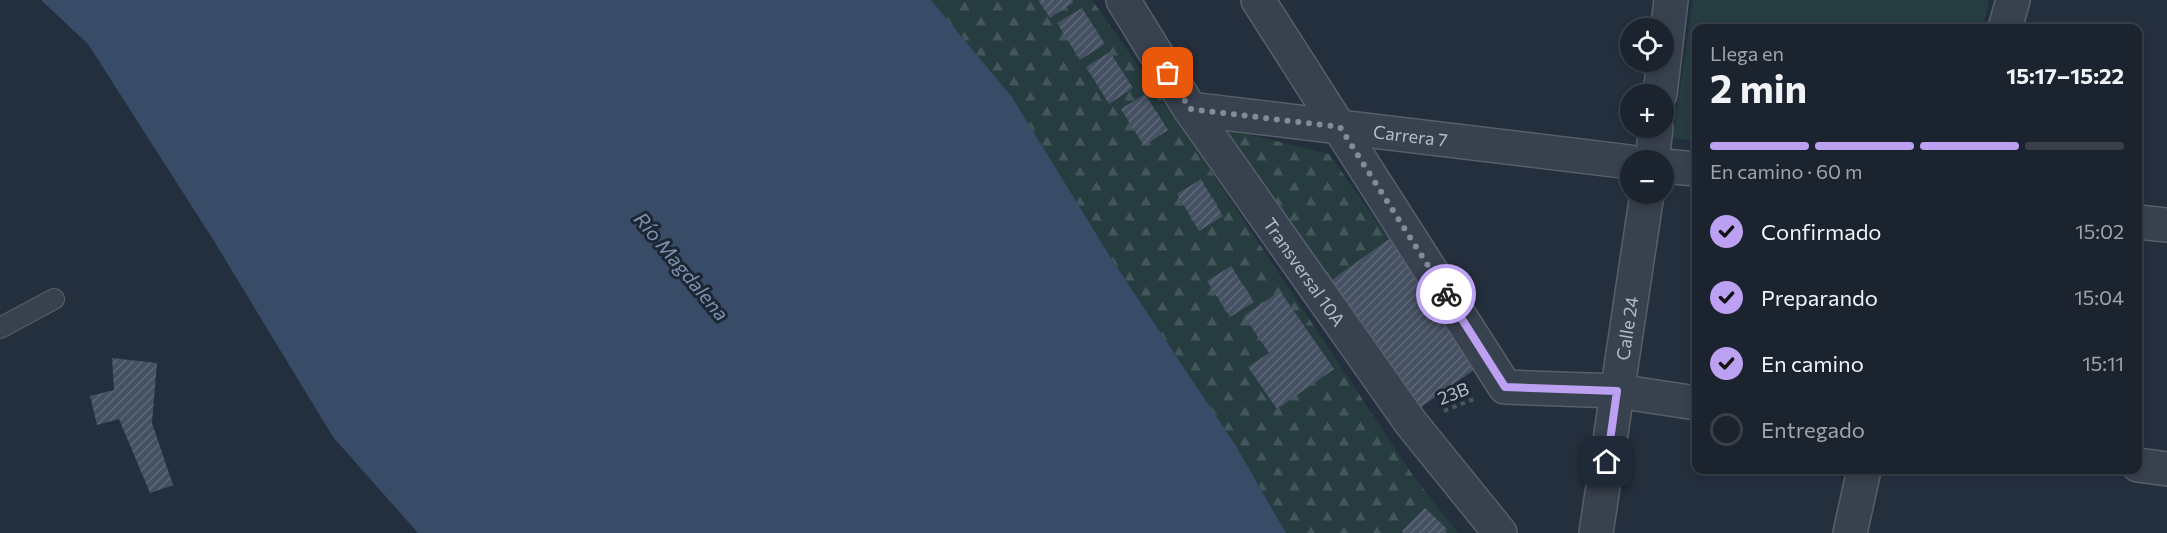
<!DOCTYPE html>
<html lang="es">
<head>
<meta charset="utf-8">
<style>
	:root { --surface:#1b232e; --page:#282f3a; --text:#f1f3f6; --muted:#a0a4aa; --line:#39404a; --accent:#bca0f2 }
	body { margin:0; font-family:Commissioner,sans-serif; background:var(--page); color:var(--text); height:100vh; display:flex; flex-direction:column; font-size:22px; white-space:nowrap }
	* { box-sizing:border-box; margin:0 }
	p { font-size:20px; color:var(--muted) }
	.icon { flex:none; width:33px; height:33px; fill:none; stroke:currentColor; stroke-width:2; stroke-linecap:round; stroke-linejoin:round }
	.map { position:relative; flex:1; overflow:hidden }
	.side { position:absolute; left:1692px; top:24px; width:450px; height:450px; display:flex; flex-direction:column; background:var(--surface); border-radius:12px; box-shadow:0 3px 9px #0003,0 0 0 2px var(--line) }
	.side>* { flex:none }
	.tools { position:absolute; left:1620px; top:18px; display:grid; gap:12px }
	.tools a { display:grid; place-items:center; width:54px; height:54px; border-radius:50%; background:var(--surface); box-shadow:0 3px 9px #0003,0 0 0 2px var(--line); font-size:30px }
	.pin { position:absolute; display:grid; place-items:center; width:51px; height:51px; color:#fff; margin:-26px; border-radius:12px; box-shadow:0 3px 9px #0006 }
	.courier { position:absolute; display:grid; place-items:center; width:60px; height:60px; margin:-30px; border:4px solid #bca0f2; border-radius:50%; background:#fff; color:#222; box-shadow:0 2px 8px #0007 }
	.summary em { font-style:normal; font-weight:700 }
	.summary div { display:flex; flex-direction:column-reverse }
	.summary { display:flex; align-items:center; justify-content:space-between; height:102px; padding:0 18px }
	h1 { font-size:39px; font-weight:700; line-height:45px }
	.bar { display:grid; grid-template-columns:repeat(4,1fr); gap:9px 6px; align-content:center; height:72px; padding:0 18px }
	.bar i { height:8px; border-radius:4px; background:var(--line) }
	.bar .on { background:var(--accent) }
	.bar p { grid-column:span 4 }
	ol { padding:0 18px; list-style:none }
	li { display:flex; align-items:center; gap:18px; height:66px }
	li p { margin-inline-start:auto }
	li .icon { padding:6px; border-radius:50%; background:var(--accent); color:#111; stroke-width:4 }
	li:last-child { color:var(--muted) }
	li i { width:33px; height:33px; border:3px solid var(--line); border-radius:50% }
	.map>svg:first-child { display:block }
</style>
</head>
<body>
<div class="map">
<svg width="2167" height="533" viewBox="0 0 2167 533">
	<defs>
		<pattern id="forest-firs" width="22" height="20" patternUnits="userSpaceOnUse" patternTransform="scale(1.5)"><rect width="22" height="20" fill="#263c3f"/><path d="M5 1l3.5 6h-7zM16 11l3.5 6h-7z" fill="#435659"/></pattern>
		<pattern id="building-hatch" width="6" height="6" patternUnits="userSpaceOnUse" patternTransform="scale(1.5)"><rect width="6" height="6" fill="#455162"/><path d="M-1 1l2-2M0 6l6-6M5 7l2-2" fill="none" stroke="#5d6877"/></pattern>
	</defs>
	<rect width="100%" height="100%" fill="#242f3e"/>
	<path fill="url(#forest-firs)" d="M931,0h161l91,129 231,348 44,56h-172l-50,-87 -125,-188 -99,-161z
		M1207,124l122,30 60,85 -67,48z"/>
	<path fill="#263c3f" d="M1693,0h296l-6,28h-287v113l-23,-3z"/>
	<path fill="#394c67" d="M41,0h890l81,97 99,161 125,188 50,87h-868l-85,-96 -119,-196 -126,-197z"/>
	<path fill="url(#building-hatch)" d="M1038,0h34l2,2 -24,16z
		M1082,8l23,36 -25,16 -23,-37z
		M1110,52l23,36 -24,16 -23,-37z
		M1145,94l23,36 -24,16 -23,-37z
		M1201,179l22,37 -24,15 -22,-37z
		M1389,239l89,128 -67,47 -89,-127z
		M1231,266l23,36 -24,15 -23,-36z
		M1280,291l54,78 -57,40 -29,-42 21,-14 -25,-37z
		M112,358l45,5 -5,60 21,62 -23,8 -31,-74 -22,6 -7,-29 24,-6z
		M1425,508l22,21 -4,4h-39l-2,-2z"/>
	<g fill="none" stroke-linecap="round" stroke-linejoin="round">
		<defs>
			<path id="service" d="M0,328l54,-29"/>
			<g id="minor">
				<path id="s1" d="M1123,0l67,109 221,314 89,110"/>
				<path d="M1258,0l247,387 112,4 79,12"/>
				<path d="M2005,28l8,-28"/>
				<path d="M1660,94l11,-94"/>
				<path id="s2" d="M1190,109l440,53"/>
				<path d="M1652,160l4,-32"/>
				<path d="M1664,166l32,3"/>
				<path d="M2138,222l29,3"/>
				<path d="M2138,465l29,4"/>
				<path id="s3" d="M1596,533l51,-339"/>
				<path d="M1850,533l14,-63"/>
			</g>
		</defs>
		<use href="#service" stroke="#565f6c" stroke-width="22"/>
		<use href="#minor" stroke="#565f6c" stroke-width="36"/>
		<path stroke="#44595c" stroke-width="4" stroke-dasharray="4.5 4.5" stroke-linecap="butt" d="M1444,411l30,-12"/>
		<use href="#service" stroke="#38414e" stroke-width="20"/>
		<use href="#minor" stroke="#38414e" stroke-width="33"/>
	</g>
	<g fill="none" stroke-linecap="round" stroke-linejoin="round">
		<path stroke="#828b98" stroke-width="6" stroke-dasharray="0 10.8" d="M1168,73l22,36 150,18 106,167"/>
		<path stroke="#bca0f2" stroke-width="8" d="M1446,294l59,93 112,4 -10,71"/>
	</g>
	<g text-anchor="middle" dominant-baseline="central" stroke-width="6" stroke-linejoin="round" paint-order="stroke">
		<g font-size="18" fill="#b4bcc9" stroke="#1d2633">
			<text stroke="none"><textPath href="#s2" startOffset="222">Carrera 7</textPath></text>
			<text stroke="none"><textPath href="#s1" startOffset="327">Transversal 10A</textPath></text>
			<text stroke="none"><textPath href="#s3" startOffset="207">Calle 24</textPath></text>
			<text transform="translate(1453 393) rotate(-21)">23B</text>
		</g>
		<g font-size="20" font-style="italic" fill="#7c92b1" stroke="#1d2633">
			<text transform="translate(682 266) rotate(50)">Río Magdalena</text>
		</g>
	</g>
</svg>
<div class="tools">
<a><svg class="icon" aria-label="locate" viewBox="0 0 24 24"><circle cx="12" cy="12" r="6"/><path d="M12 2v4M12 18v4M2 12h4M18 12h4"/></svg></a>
<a>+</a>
<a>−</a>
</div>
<div class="pin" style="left:1168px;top:73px;background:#ea580c"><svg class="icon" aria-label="bag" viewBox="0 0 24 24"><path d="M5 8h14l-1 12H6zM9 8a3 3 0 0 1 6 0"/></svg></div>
<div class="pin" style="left:1607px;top:462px;background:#1f2937"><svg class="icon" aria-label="home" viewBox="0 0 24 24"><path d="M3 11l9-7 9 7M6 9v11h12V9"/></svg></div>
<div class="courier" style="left:1446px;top:294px"><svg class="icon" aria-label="bike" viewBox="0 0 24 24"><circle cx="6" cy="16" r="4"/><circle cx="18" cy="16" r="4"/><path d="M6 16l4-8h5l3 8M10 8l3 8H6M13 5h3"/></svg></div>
<section class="side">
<div class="summary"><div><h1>2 min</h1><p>Llega en</p></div><em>15:17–15:22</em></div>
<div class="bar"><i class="on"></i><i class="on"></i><i class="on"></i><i></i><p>En camino · 60 m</p></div>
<ol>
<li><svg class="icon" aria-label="check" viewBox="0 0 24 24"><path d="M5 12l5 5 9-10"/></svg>Confirmado<p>15:02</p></li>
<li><svg class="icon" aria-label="check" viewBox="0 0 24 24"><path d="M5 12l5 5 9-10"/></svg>Preparando<p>15:04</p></li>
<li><svg class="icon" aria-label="check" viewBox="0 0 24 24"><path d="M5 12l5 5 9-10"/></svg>En camino<p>15:11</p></li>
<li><i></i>Entregado</li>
</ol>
</section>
</div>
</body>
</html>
